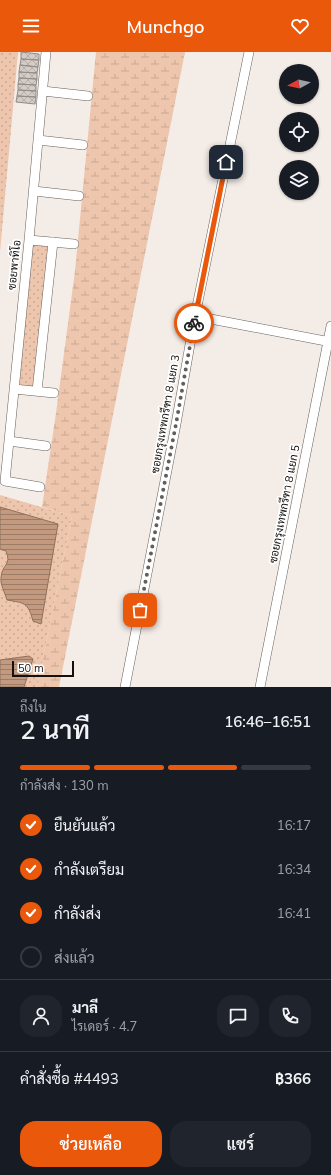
<!DOCTYPE html>
<html lang="th">
<head>
<meta charset="utf-8">
<style>
	:root { --surface:#171b24; --page:#20242c; --text:#f1f3f6; --muted:#9ea1a6; --line:#363941; --accent:#ea580c }
	body { margin:0; font-family:Mulish,Sarabun,sans-serif; background:var(--page); color:var(--text); height:100vh; display:flex; flex-direction:column; font-size:15px; white-space:nowrap }
	* { box-sizing:border-box; margin:0 }
	p { font-size:13px; color:var(--muted) }
	.icon { flex:none; width:22px; height:22px; fill:none; stroke:currentColor; stroke-width:2; stroke-linecap:round; stroke-linejoin:round }
	.map { position:relative; height:635px; overflow:hidden }
	.side { display:flex; flex-direction:column; background:var(--surface); flex:1 }
	.side>* { flex:none }
	.needle { width:26px; rotate:262deg }
	.tools { position:absolute; left:279px; top:12px; display:grid; gap:8px }
	.tools a { display:grid; place-items:center; width:40px; height:40px; border-radius:50%; background:var(--surface); box-shadow:0 1px 3px #0004; font-size:20px }
	.scale { position:absolute; left:12px; bottom:10px; width:62px; box-sizing:border-box; padding-left:4px; border:2px solid #13110f; border-top:0; font-size:11px; line-height:14px; white-space:nowrap; color:#13110f; -webkit-text-stroke:3px #fff; paint-order:stroke }
	.pin { position:absolute; display:grid; place-items:center; width:34px; height:34px; color:#fff; margin:-17px; border-radius:8px; box-shadow:0 2px 6px #0006 }
	.courier { position:absolute; display:grid; place-items:center; width:40px; height:40px; margin:-20px; border:3px solid #ea580c; border-radius:50%; background:#fff; color:#222; box-shadow:0 1px 5px #0007 }
	.summary em { font-style:normal; font-weight:600 }
	.summary div { display:flex; flex-direction:column-reverse }
	.summary { display:flex; align-items:center; justify-content:space-between; height:68px; padding:0 20px }
	h1 { font-size:26px; font-weight:600; line-height:30px }
	.bar { display:grid; grid-template-columns:repeat(4,1fr); gap:6px 4px; align-content:center; height:48px; padding:0 20px }
	.bar i { height:5px; border-radius:3px; background:var(--line) }
	.bar .active { background:var(--accent) }
	.bar p { grid-column:span 4 }
	.line { display:flex; align-items:center; gap:10px; padding:0 20px; border-top:1px solid var(--line) }
	.line div { flex:1 }
	.round { display:grid; place-items:center; flex:none; width:42px; height:42px; border-radius:16px; background:var(--page) }
	ol { padding:0 20px; list-style:none }
	li { display:flex; align-items:center; gap:12px; height:44px }
	li p { margin-inline-start:auto }
	li .icon { padding:4px; border-radius:50%; background:var(--accent); color:#fff; stroke-width:4 }
	li:last-child { color:var(--muted) }
	li i { width:22px; height:22px; border:2px solid var(--line); border-radius:50% }
	.cta { display:flex; gap:8px; margin-top:auto; padding:8px 20px }
	.cta a { flex:1; height:46px; border-radius:16px; background:var(--accent); color:#fff; font-size:16px; font-weight:600; line-height:46px; text-align:center }
	.cta a+a { background:var(--page); color:var(--text) }
	header { display:flex; justify-content:space-between; align-items:center; height:52px; padding:0 20px; background:var(--accent); color:#fff; font-size:18px; font-weight:600 }
	.map>svg:first-child { display:block }
</style>
</head>
<body>
<header><svg class="icon" aria-label="menu" viewBox="0 0 24 24"><path d="M4 6h16M4 12h16M4 18h16"/></svg>Munchgo<svg class="icon" aria-label="heart" viewBox="0 0 24 24"><path d="M12 20l-8-8c-3-5 5-10 8-4 3-6 11-1 8 4z"/></svg></header>
<div class="map">
<svg width="331" height="635" viewBox="0 0 331 635">
	<defs>
		<pattern id="grass-dots" width="8" height="8" patternUnits="userSpaceOnUse"><rect width="8" height="8" fill="#eec6ad"/><path d="M2 2h.1M6 6h.1" fill="none" stroke="#cba994" stroke-width="1.8" stroke-linecap="round"/></pattern>
		<pattern id="wetland-marsh" width="20" height="14" patternUnits="userSpaceOnUse"><rect width="20" height="14" fill="#eec6ad"/><path d="M1 5h8M5 5V1M11 12h8M15 12V8" fill="none" stroke="#cba994"/></pattern>
		<pattern id="water-rules" width="6" height="5" patternUnits="userSpaceOnUse"><rect width="6" height="5" fill="#c39a80"/><path d="M0 2.5h6" fill="none" stroke="#9d7c67"/></pattern>
		<pattern id="building-cross-hatch" width="8" height="8" patternUnits="userSpaceOnUse"><rect width="8" height="8" fill="#d4ccc7"/><path d="M0 0l8 8M0 8l8-8" fill="none" stroke="#b5aeaa"/></pattern>
	</defs>
	<rect width="100%" height="100%" fill="#f4ece7"/>
	<path fill="url(#grass-dots)" d="M0,0h18l-18,200z
		M32,192l18,2 -16,142 -17,-2z
		M0,443l72,21 -35,171h-37z"/>
	<path fill="url(#wetland-marsh)" d="M96,0h89l-126,635h-22l35,-171 -30,-9 14,-94 19,-142z"/>
	<path fill="url(#water-rules)" stroke="#8e715e" d="M0,455l58,17 -17,100 -8,-3c-5,-19 -9,-18 -26,-21 -2,-7 -7,-16 -6,-22 1,-15 11,-12 5,-27l-6,-2z
		M29,604l4,3 -9,28h-24v-27z"/>
	<path fill="url(#building-cross-hatch)" stroke="#938c87" d="M21,0l18,2v6l-18,-1z
		M21,7l18,1 -1,7 -18,-2z
		M20,13l18,2 -1,6 -18,-1z
		M19,20l18,1v6l-18,-1z
		M19,26l18,1 -1,6 -18,-1z
		M18,32l18,1v6l-18,-1z
		M18,38l18,1v6l-19,-1z
		M17,44l19,1 -1,7 -19,-2z"/>
	<g fill="none" stroke-linecap="round" stroke-linejoin="round">
		<defs>
			<path id="minor" d="M43,39l45,5
				M38,88l45,5
				M34,139l45,5
				M29,188l45,4
				M195,264l136,26
				M14,337l40,4
				M37,339l16,-149
				M9,389l37,5
				M40,435l-35,-6 24,-241 17,-188
				M125,635l51,-263 19,-108 54,-264
				M260,635l71,-361"/>
		</defs>
		<use href="#minor" stroke="#68615d" stroke-width="10"/>
		<use href="#minor" stroke="#fff" stroke-width="9"/>
	</g>
	<g fill="none" stroke-linecap="round" stroke-linejoin="round">
		<path stroke="#625e5b" stroke-width="4" stroke-dasharray="0 7.2" d="M140,558l36,-186 18,-101"/>
		<path stroke="#ea580c" stroke-width="5" d="M194,271l32,-161"/>
	</g>
	<g text-anchor="middle" dominant-baseline="central" stroke-width="3.5" stroke-linejoin="round" paint-order="stroke">
		<g font-size="11" fill="#13110f" stroke="#fff">
			<text transform="translate(14 213) rotate(-84)">ซอยพาทิโอ</text>
			<text transform="translate(165 362) rotate(-80)">ซอยกรุงเทพกรีฑา 8 แยก 3</text>
			<text transform="translate(284 452) rotate(-79)">ซอยกรุงเทพกรีฑา 8 แยก 5</text>
		</g>
	</g>
</svg>
<div class="tools">
<a><svg class="needle" viewBox="-14 -14 28 28"><path d="M0-13l5 13h-10z" fill="#e53935"/><path d="M0 13l5-13h-10z" fill="#9ea1a6"/></svg></a>
<a><svg class="icon" aria-label="locate" viewBox="0 0 24 24"><circle cx="12" cy="12" r="6"/><path d="M12 2v4M12 18v4M2 12h4M18 12h4"/></svg></a>
<a><svg class="icon" aria-label="layers" viewBox="0 0 24 24"><path d="M12 4l9 5-9 5-9-5zM3 14l9 5 9-5"/></svg></a>
</div>
<div class="scale">50 m</div>
<div class="pin" style="left:140px;top:558px;background:#ea580c"><svg class="icon" aria-label="bag" viewBox="0 0 24 24"><path d="M5 8h14l-1 12H6zM9 8a3 3 0 0 1 6 0"/></svg></div>
<div class="pin" style="left:226px;top:110px;background:#1f2937"><svg class="icon" aria-label="home" viewBox="0 0 24 24"><path d="M3 11l9-7 9 7M6 9v11h12V9"/></svg></div>
<div class="courier" style="left:194px;top:271px"><svg class="icon" aria-label="bike" viewBox="0 0 24 24"><circle cx="6" cy="16" r="4"/><circle cx="18" cy="16" r="4"/><path d="M6 16l4-8h5l3 8M10 8l3 8H6M13 5h3"/></svg></div>
</div>
<section class="side">
<div class="summary"><div><h1>2 นาที</h1><p>ถึงใน</p></div><em>16:46–16:51</em></div>
<div class="bar"><i class="active"></i><i class="active"></i><i class="active"></i><i></i><p>กำลังส่ง · 130 m</p></div>
<ol>
<li><svg class="icon" aria-label="check" viewBox="0 0 24 24"><path d="M5 12l5 5 9-10"/></svg>ยืนยันแล้ว<p>16:17</p></li>
<li><svg class="icon" aria-label="check" viewBox="0 0 24 24"><path d="M5 12l5 5 9-10"/></svg>กำลังเตรียม<p>16:34</p></li>
<li><svg class="icon" aria-label="check" viewBox="0 0 24 24"><path d="M5 12l5 5 9-10"/></svg>กำลังส่ง<p>16:41</p></li>
<li><i></i>ส่งแล้ว</li>
</ol>
<div class="line" style="height:72px"><a class="round"><svg class="icon" aria-label="person" viewBox="0 0 24 24"><circle cx="12" cy="8" r="4"/><path d="M4 21q1-7 8-7t8 7"/></svg></a><div><b>มาลี</b><p>ไรเดอร์ · 4.7</p></div><a class="round"><svg class="icon" aria-label="chat" viewBox="0 0 24 24"><path d="M4 5h16v11H9l-5 4z"/></svg></a><a class="round"><svg class="icon" aria-label="phone" viewBox="0 0 24 24"><path d="M5 4h4l2 5-3 2q2 4 5 5l2-3 5 2v4C11 20 4 13 5 4z"/></svg></a></div>
<div class="line" style="height:52px"><div>คำสั่งซื้อ #4493</div><b>฿366</b></div>
<div class="cta"><a>ช่วยเหลือ</a><a>แชร์</a></div>
</section>
</body>
</html>
